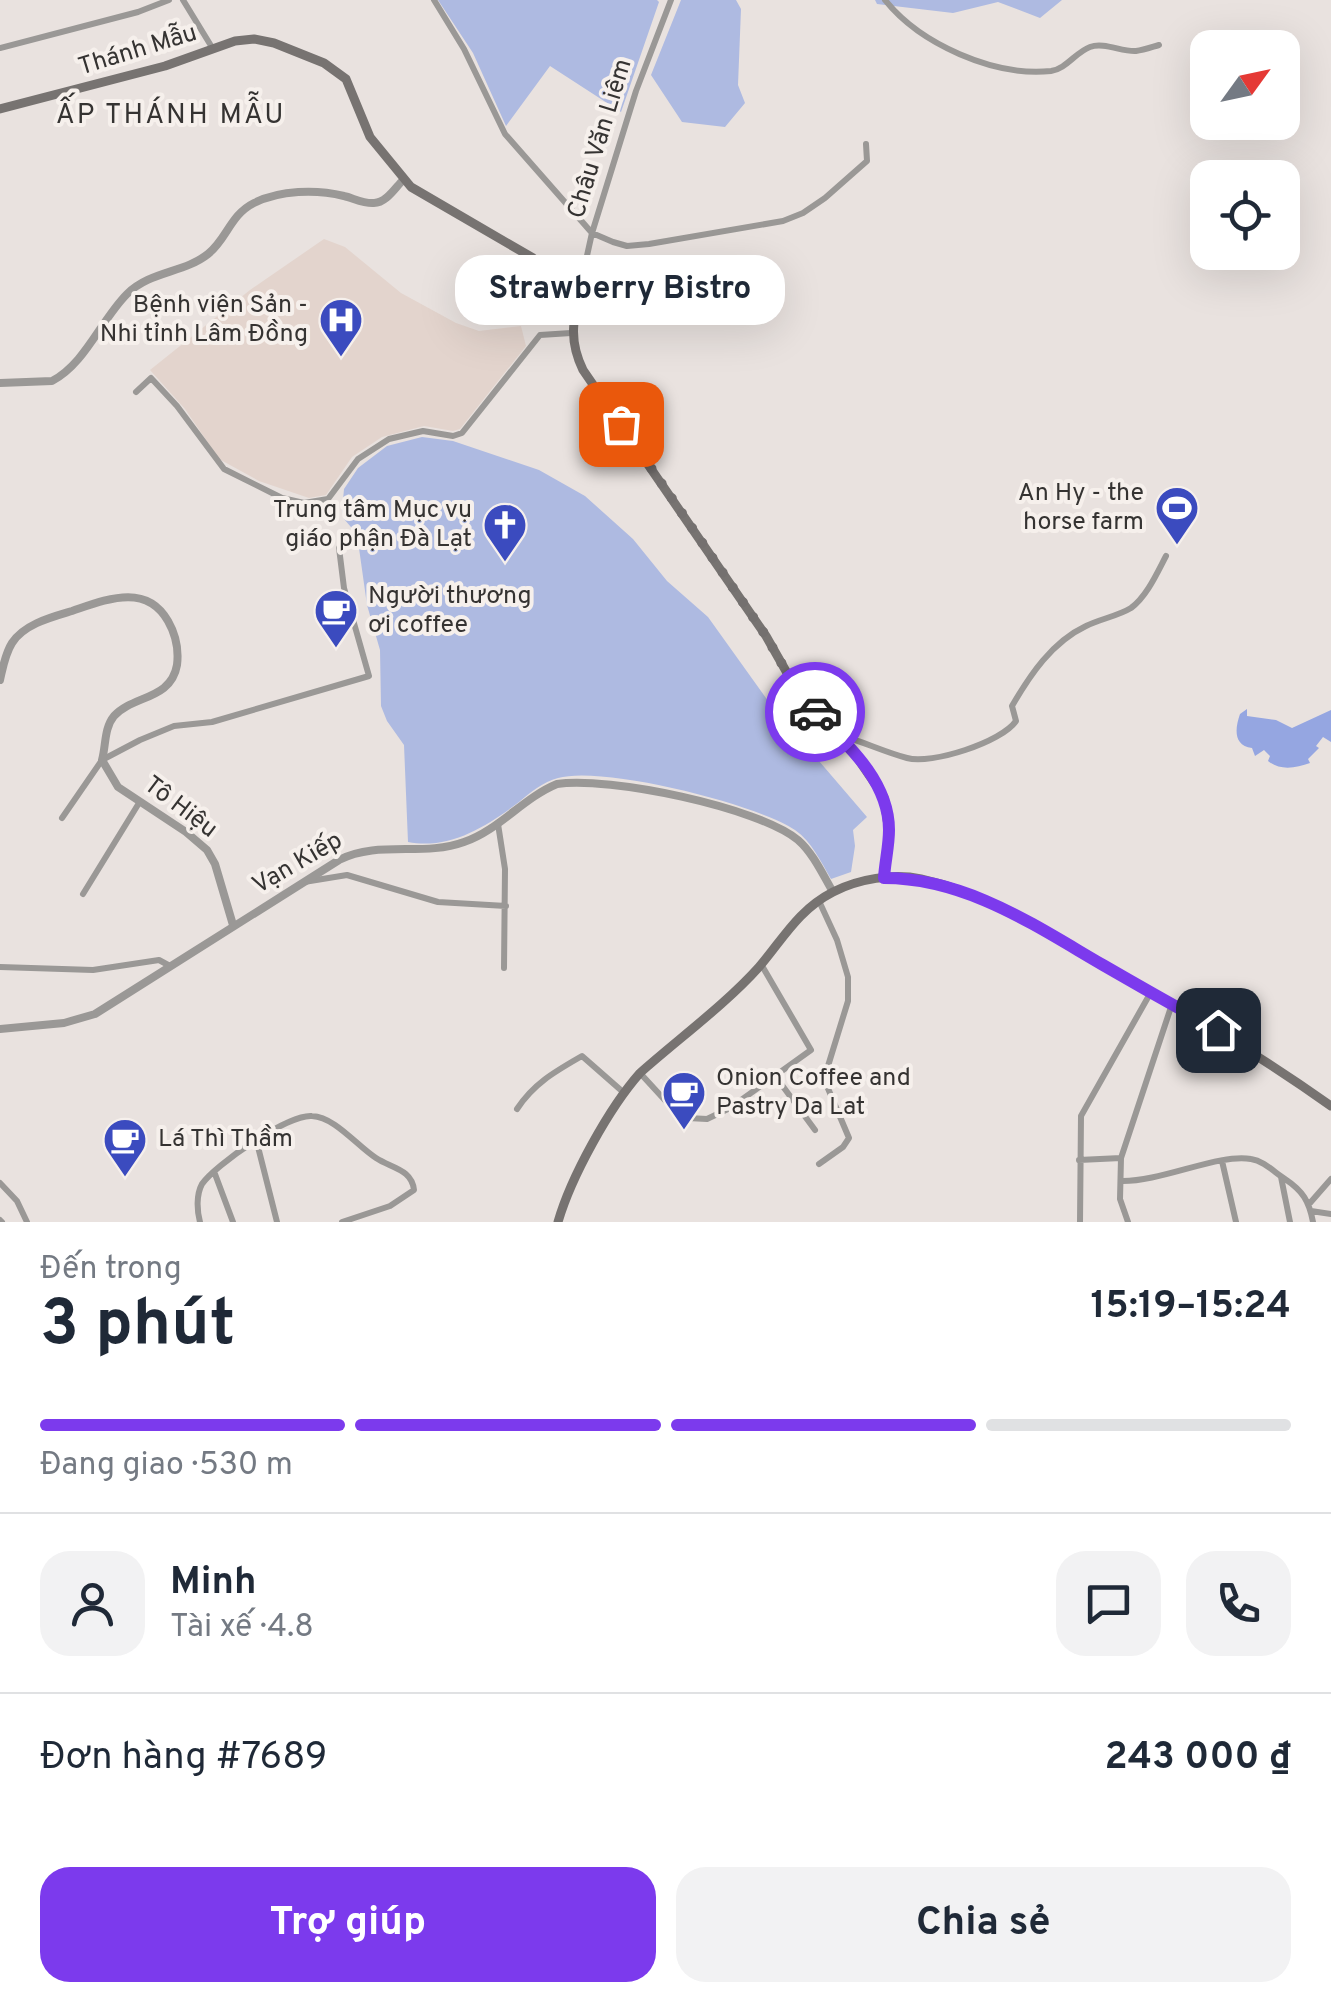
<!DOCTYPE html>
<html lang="vi">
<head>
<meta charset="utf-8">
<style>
	:root { --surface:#fff; --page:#f2f2f3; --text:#1f2937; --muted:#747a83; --line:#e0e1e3; --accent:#7c3aed }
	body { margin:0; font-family:Overpass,sans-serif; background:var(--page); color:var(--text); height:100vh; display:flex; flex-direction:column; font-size:38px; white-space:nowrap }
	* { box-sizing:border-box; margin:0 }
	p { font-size:32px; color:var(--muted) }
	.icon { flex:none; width:55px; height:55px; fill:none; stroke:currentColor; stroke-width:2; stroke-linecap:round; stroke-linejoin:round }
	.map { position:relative; height:1222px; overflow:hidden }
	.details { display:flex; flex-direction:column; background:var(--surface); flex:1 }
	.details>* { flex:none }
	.needle { width:65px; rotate:57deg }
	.tools { position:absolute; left:1190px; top:30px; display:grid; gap:20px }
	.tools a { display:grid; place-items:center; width:110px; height:110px; border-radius:20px; background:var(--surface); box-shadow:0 10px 40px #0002; font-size:50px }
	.pin { position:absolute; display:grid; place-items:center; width:85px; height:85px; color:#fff; margin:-42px; border-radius:20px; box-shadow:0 5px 15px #0006 }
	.courier { position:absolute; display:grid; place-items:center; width:100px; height:100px; margin:-50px; border:8px solid #7c3aed; border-radius:50%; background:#fff; color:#222; box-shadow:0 2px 12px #0007 }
	.bubble { position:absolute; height:70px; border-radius:30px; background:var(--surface); box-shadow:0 10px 40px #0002; font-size:32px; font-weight:700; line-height:70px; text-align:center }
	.summary em { font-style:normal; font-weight:700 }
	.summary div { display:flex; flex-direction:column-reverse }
	.summary { display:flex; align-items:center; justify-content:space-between; height:170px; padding:0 40px }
	h1 { font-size:65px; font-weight:700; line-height:75px }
	.bar { display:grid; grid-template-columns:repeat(4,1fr); gap:15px 10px; align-content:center; height:120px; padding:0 40px }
	.bar i { height:12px; border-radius:8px; background:var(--line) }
	.bar .active { background:var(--accent) }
	.bar p { grid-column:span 4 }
	.line { display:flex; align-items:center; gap:25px; padding:0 40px; border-top:2px solid var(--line) }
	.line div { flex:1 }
	.round { display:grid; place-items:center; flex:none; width:105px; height:105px; border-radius:30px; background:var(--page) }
	.primary-button { display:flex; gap:20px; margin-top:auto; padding:20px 40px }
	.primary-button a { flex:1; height:115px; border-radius:30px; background:var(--accent); color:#fff; font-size:40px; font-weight:700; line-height:115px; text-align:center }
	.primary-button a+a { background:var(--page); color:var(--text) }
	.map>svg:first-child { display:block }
</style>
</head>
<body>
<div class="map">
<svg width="1331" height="1222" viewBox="0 0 1331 1222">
	<rect width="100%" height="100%" fill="#e9e2df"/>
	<path fill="#e3d4cd" d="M324,239l21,8 56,46 55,30 23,8 42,-5 5,20 -66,83 -7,2 -29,-5 -42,11 -30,20 -26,38 -17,3 -50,-17 -40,-22 -34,-50 -35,-39 100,-80z"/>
	<path fill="#aebae1" d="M438,0h219l2,2 -38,110 -71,-46 -44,60 -33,-73z
		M681,0h55l5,9 -3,76 7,18 -20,24 -43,-5 -31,-47z
		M875,0h187l-22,18 -42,-16 -45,11 -76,-9z
		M422,437l31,4 86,29 46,26 48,43 34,42 41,36 63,88 96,112 -14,13 2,16 -4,26 -20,7c-10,-17 -19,-37 -36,-49 -38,-26 -193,-65 -237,-52 -15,4 -27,14 -39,24 -32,24 -69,48 -111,40l-4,-97 -17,-24 -6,-15 -1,-56 -13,-45 -10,-71 -13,-15 -2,-8 2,-22 14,-21 29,-22z"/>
	<path fill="#95a6e1" d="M1247,709v7l29,4 16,8 39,-18v32l-8,-5 -7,9 3,2 -11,11 2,4c-14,5 -30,8 -42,-2l2,-5 -6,-6 -9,6 -3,-8c-19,-2 -17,-20 -12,-34z"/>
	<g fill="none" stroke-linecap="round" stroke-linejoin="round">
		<path stroke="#9a9896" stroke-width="6" d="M183,0l30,49
			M434,0l30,49 41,85 87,99 21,9 14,4 22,-2 134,-23 20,-8 22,-15 42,-37 -1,-17
			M885,0c35,44 109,77 166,71 15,-2 25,-19 39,-24 14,-5 32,5 46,4 8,-1 16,-4 23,-6
			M0,48l138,-36 31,-12
			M579,292l13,-59 44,-142 35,-91
			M136,392l15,-14 26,28 47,63 58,29 22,5 24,-4 30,-40 31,-20 34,-8 30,5 9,-3 78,-98 31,-2
			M839,735c23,6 45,17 68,23 24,7 95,-16 109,-37l-4,-15c18,-31 40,-64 74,-80 14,-7 32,-10 45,-18 16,-12 26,-35 35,-52
			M62,818l40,-58 38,-20 34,-14 38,-4 157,-46 -25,-88 -5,-40
			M498,824l7,45 -1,99
			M304,882l43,-7 91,27 68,4
			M83,894l56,-91
			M0,967l93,3 66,-10 11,6
			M640,1073l33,36 15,9 19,1 23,-11 81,-58 -50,-86
			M776,1077l39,53
			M517,1109c17,-26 39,-38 65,-53l41,36
			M256,1139l21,83
			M1079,1160l42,-2
			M1222,1161l14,61
			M819,1164l24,-17 6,-9 -25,-59 24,-78v-24l-11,-37 -18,-39
			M215,1174l18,48
			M1281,1177l9,45
			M1121,1181c40,1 98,-28 130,-22 13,2 23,13 34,20 18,12 24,22 28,43
			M0,1183l17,18 10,21
			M1310,1203l21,-24
			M1311,1211l20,3
			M0,1220l2,2
			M200,1222c-3,-11 -4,-27 2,-38 13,-19 86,-70 110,-68 23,1 45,30 64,42 15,10 36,11 38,32l-24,16 -48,16
			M1080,1222l1,-106 70,-124
			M1128,1222l-8,-23 1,-41 51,-154"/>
		<path stroke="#9a9896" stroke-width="8" d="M0,383l52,-2c33,-17 49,-61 75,-87 23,-23 57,-21 81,-40 19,-15 22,-39 46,-51 26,-13 62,-14 90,-7 9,2 20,8 30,7 12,0 21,-15 29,-23
			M0,680c3,-13 5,-26 12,-37 12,-19 40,-26 60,-32 33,-11 74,-29 96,10 8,14 11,28 9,44 -6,35 -44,30 -63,51 -10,12 -8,30 -12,44l16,27 68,45 21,18 8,14 18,61
			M0,1029l64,-6 31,-9 244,-154c40,-20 84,-3 125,-18 35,-12 59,-44 93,-58 51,-8 201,23 241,56 15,13 25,35 35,52"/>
		<path stroke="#777371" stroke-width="9" d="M0,109l165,-43 70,-25 19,-2 20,4 50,20 22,16 24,58 41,50 122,71 46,34c-6,30 -10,49 4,78l183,266 33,58 57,62 28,41 5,36 -5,45
			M558,1222c13,-45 51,-114 82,-149 37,-33 86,-69 119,-106 24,-28 39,-57 74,-75 25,-13 60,-19 88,-13 68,15 125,53 184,87 78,44 153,88 226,140"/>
	</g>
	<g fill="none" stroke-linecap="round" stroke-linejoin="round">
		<path stroke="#74706f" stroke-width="10" stroke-dasharray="0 18" d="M621,424l145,212 33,58 16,18"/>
		<path stroke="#7c3aed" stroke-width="12" d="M815,712c32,32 74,69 74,118 0,16 -4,32 -5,48 82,0 150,47 219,87 38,22 77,44 115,65"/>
	</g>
	<defs>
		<symbol id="hospital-pin" viewBox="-11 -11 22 30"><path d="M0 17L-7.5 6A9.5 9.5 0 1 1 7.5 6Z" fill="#3b4bbf" stroke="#f6f0ec"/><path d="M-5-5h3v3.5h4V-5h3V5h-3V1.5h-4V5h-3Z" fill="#fff"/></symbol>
		<symbol id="stadium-pin" viewBox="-11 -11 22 30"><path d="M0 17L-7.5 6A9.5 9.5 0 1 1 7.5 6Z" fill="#3b4bbf" stroke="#f6f0ec"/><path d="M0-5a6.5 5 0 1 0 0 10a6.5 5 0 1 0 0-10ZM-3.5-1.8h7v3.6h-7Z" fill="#fff"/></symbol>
		<symbol id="church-pin" viewBox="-11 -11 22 30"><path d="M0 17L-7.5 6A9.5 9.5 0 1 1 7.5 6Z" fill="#3b4bbf" stroke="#f6f0ec"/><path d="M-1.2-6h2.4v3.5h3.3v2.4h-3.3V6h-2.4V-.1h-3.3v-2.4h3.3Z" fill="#fff"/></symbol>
		<symbol id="cafe-pin" viewBox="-11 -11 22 30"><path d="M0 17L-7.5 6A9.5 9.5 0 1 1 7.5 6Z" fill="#3b4bbf" stroke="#f6f0ec"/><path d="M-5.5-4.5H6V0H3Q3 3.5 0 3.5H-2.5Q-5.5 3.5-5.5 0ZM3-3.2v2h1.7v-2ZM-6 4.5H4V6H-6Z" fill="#fff"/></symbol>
	</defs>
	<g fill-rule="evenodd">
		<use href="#hospital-pin" x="316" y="295" width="50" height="68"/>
		<use href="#stadium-pin" x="1152" y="483" width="50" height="68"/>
		<use href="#church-pin" x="480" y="500" width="50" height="68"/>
		<use href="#cafe-pin" x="311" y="586" width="50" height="68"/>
		<use href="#cafe-pin" x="659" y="1068" width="50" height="68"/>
		<use href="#cafe-pin" x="100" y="1115" width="50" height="68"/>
	</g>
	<g text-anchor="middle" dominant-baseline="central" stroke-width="8" stroke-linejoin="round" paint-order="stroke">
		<g font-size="25" fill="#353332" stroke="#f6f0ec">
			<text transform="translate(138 51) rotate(-17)">Thánh Mẫu</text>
			<text transform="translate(601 139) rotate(-73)">Châu Văn Liêm</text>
			<text transform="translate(180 808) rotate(37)">Tô Hiệu</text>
			<text transform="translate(298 864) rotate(-30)">Vạn Kiếp</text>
		</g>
		<g font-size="25" fill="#353332" stroke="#f6f0ec" text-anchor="end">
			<text x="308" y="306">Bệnh viện Sản -<tspan x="308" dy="29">Nhi tỉnh Lâm Đồng</tspan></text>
			<text x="1144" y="494">An Hy - the<tspan x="1144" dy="29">horse farm</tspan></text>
			<text x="472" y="511">Trung tâm Mục vụ<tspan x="472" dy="29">giáo phận Đà Lạt</tspan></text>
			<text x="368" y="597" text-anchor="start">Người thương<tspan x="368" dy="29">ơi coffee</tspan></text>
			<text x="716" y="1079" text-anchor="start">Onion Coffee and<tspan x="716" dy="29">Pastry Da Lat</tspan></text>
			<text x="158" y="1140" text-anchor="start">Lá Thì Thầm</text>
		</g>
		<g font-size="28" letter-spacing="2.5" fill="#353332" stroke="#f6f0ec">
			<text x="171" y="116">ẤP THÁNH MẪU</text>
		</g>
	</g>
</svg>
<div class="tools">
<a><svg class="needle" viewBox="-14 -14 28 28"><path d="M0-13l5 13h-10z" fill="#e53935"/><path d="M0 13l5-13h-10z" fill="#747a83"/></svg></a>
<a><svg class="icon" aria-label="locate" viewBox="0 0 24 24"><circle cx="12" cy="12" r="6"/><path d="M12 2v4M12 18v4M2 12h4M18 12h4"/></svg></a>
</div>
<div class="pin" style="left:621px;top:424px;background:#ea580c"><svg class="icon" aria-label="bag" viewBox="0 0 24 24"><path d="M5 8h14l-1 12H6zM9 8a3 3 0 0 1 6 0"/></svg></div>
<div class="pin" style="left:1218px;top:1030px;background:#1f2937"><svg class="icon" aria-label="home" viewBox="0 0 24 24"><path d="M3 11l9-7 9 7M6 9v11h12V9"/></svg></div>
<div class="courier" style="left:815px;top:712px"><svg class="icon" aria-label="car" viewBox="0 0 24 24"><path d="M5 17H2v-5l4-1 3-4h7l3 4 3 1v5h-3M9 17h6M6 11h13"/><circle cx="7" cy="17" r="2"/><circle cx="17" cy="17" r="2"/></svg></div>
<div class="bubble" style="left:455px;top:255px;width:330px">Strawberry Bistro</div>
</div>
<section class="details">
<div class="summary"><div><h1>3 phút</h1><p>Đến trong</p></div><em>15:19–15:24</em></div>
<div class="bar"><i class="active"></i><i class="active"></i><i class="active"></i><i></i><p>Đang giao · 530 m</p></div>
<div class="line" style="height:180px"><a class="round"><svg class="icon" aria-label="person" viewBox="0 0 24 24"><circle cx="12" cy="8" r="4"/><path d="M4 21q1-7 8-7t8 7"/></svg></a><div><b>Minh</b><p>Tài xế · 4.8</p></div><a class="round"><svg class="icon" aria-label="chat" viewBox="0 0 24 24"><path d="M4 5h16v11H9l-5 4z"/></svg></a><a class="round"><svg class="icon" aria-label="phone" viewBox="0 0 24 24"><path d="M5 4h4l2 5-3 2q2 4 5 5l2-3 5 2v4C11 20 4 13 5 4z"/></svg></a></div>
<div class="line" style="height:130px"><div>Đơn hàng #7689</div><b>243 000 ₫</b></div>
<div class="primary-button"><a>Trợ giúp</a><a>Chia sẻ</a></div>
</section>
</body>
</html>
